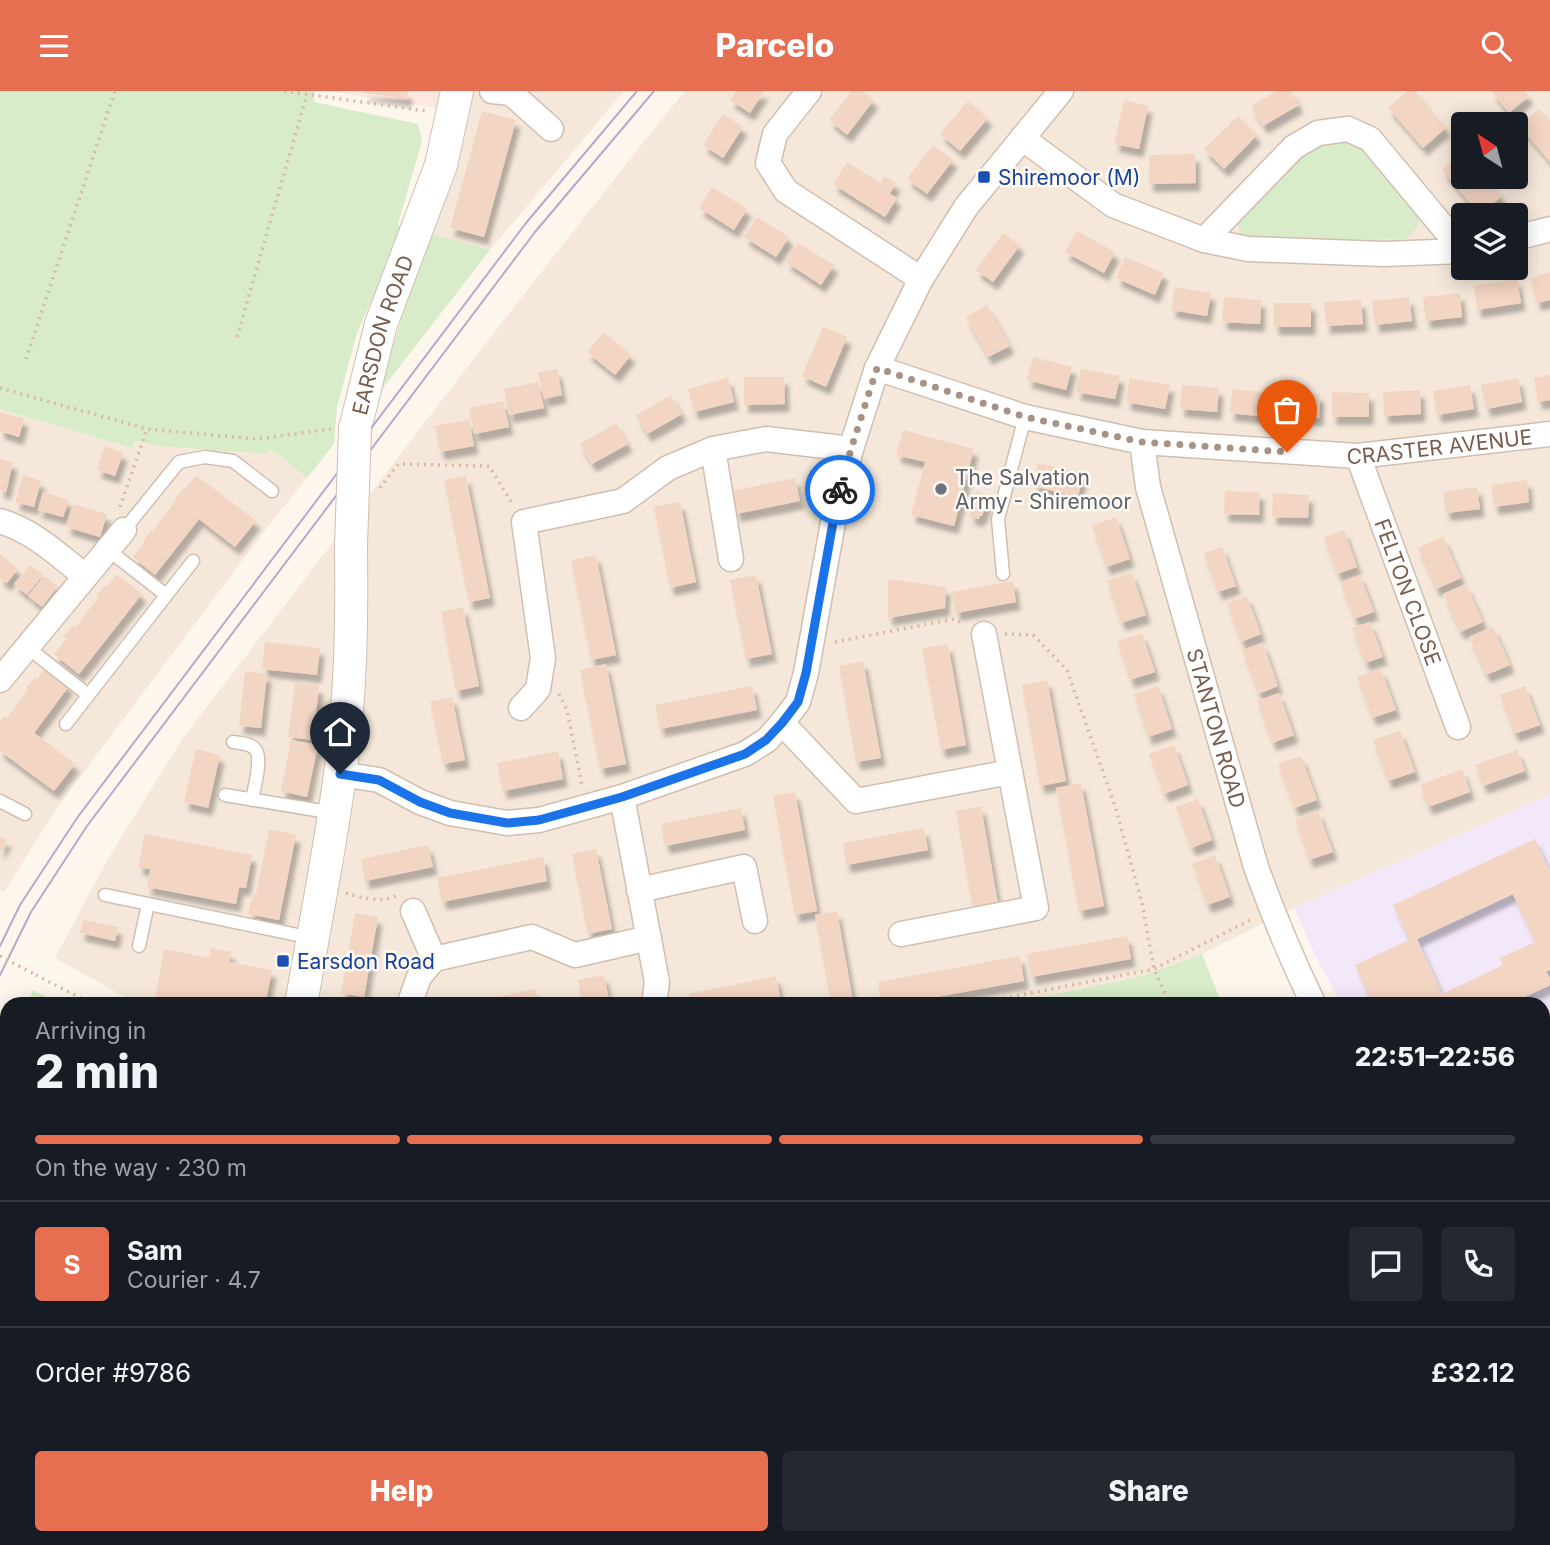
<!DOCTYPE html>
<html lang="en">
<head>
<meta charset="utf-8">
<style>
	:root { --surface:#171b24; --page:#242831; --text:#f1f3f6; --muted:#9ea1a6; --line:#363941; --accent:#e76f51 }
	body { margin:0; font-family:Inter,sans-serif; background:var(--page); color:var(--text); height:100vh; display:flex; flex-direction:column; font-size:26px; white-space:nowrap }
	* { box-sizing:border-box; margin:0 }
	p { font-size:23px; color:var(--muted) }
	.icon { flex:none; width:38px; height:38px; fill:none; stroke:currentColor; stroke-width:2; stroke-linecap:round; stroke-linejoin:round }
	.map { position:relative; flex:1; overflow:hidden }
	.sheet { position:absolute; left:0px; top:906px; width:1550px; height:548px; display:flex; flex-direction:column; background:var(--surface); border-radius:21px 21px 0 0; box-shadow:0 4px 18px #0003 }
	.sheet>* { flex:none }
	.needle { width:46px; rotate:324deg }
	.tools { position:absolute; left:1451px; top:21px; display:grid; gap:14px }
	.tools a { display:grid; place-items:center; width:77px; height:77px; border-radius:7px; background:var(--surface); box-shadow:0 4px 18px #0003; font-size:35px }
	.pin { position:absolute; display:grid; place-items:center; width:60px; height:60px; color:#fff; margin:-72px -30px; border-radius:50% 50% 50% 0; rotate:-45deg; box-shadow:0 0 7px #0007 }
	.pin .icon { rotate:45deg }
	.courier { position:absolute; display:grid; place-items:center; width:70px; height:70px; margin:-35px; border:5px solid #1a73e8; border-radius:50%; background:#fff; color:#222; box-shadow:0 2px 9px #0007 }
	.summary em { font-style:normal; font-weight:800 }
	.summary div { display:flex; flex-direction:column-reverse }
	.summary { display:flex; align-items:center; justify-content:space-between; height:119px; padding:0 35px }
	h1 { font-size:46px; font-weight:800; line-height:52px }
	.bar { display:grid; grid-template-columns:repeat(4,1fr); gap:10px 7px; align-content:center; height:84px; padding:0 35px }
	.bar i { height:9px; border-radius:5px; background:var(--line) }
	.bar .on { background:var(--accent) }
	.bar p { grid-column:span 4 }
	.line { display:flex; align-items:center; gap:18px; padding:0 35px; border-top:2px solid var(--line) }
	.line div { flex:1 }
	.round { display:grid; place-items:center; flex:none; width:74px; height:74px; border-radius:7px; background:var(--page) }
	.action { display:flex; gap:14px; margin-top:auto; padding:14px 35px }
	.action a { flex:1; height:80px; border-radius:7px; background:var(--accent); color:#fff; font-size:28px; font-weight:800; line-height:80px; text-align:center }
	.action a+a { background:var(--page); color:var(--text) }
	header { display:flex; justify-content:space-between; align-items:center; height:91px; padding:0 35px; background:var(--accent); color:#fff; font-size:32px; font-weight:800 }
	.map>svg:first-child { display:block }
</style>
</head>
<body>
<header><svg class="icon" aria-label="menu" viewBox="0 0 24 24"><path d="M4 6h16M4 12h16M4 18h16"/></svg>Parcelo<svg class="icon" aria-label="search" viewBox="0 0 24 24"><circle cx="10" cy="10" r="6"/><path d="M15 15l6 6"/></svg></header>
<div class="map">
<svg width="1550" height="1454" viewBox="0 0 1550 1454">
	<defs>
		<filter id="shadow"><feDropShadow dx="4.5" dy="8" stdDeviation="2" flood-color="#0004"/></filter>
	</defs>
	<rect width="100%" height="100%" fill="#fdf6ec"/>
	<path fill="#f5e8da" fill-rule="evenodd" d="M474,0h150l-134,159 -57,-16 25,-82z
		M685,0h865v704l-256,113 -92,46 -56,21 -137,29 -870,1 -84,-47 54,-101 74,-119 295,-385 174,-222zM1463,33h53v53h-53zM1463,124h53v53h-53z
		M0,318l131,39 3,-7 24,5 108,8 5,-5 36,29 -38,47 -210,280 -55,87 -4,-2z
		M1550,1253v201h-125l-18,-7h137v-189z
		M0,1287h7v160h935v7h-942z"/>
	<path fill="#fde8e0" d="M326,0h114l-3,17z"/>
	<path fill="#f3e8fa" d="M1550,704v442l-6,-14v-218l-202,-1 -27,-48 -21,-48z"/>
	<path fill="#d8ecc9" d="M0,0h314v11l104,22 4,17 -24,83 4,8 -45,101 -20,74 -3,37 -27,34 -36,-29 -5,5 -108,-8 -24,-5 -2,7 -132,-39z
		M1346,47l20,9 50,60c6,18 3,22 -12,32l-151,1 -14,-8v-17l62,-65z
		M433,143l57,16 -111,143 32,-107z
		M1202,863l20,50h-213l137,-29z
		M33,899l28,14h-34z
		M1550,939v207l-6,-14v-190z
		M7,962v325h-7v-308z
		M970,1447h227l15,7h-243z"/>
	<path fill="#f3d5c3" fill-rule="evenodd" filter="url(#shadow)" d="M364,0h44l-1,8 -43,-6z
		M736,0h28l-14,22 -20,-13z
		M852,0h10l12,9 -27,35 -18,-15z
		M1277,0h14l8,14 -36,21 -12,-20z
		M1407,0h8l31,37 -23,20 -35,-40z
		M1491,0h34l4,5 -20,17z
		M1124,9l24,6 -9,43 -25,-5z
		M968,10l20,17 -28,33 -20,-17z
		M1539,18l11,12v41l-31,-36z
		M482,20l34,9 -32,117 -34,-9z
		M723,23l20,13 -20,31 -20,-13z
		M1238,25l19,19 -33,34 -20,-20z
		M933,54l20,15 -26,34 -20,-15z
		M1463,61v25h23l16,19 -22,19 -38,-45z
		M1195,63l1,29 -47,1v-29z
		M847,71l33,21 4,-7 12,7 -6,11 7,4 -12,19 -52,-33z
		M712,96l35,22 -13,21 -35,-22z
		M757,126l32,20 -13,20 -32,-20z
		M1077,140l38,21 -11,21 -39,-21z
		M1003,142l17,12 -27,37 -17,-12z
		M798,152l36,22 -13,20 -35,-23z
		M1125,166l39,16 -9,22 -39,-17z
		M1550,181v28l-13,3 -7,-25z
		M1517,188l4,24 -44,7 -3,-24z
		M1175,196l36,6 -4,23 -36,-6z
		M1460,202l2,24 -36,4 -3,-24z
		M1224,206l37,3 -1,24 -38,-2z
		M1409,206l3,24 -37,4 -3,-24z
		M1361,209l2,24 -37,2 -2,-24z
		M1274,212h37v24h-37z
		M987,214l23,41 -22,11 -22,-40z
		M823,236l24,10 -21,50 -24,-11z
		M604,241l27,23 -16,20 -28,-23z
		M1033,266l39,10 -6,23 -39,-10z
		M557,278l5,26 -18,4 -6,-26z
		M1081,278l39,7 -5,23 -39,-7z
		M1550,284v25l-12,2 -4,-24z
		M744,286h40l1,27 -41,1z
		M728,287l6,24 -40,10 -6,-23z
		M1130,287l40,7 -5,24 -39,-7z
		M1518,287l4,24 -36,7 -5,-24z
		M538,291l6,26 -35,7 -5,-26z
		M1182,294l37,3 -2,24 -37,-3z
		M1470,294l4,24 -37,6 -4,-24z
		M1232,298l37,4 -2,24 -37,-4z
		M1420,299l1,24 -37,2 -1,-24z
		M1332,301l37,1v24h-37z
		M1283,302l37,1 -1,24 -37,-1z
		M671,304l11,19 -35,20 -11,-19z
		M503,310l6,26 -35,7 -5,-26z
		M0,321l24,7 -5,18 -19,-6z
		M469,329l5,26 -34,6 -5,-26z
		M616,332l12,21 -36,20 -12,-20z
		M903,339l71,19 -20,77 -43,-11 14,-53 -29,-7z
		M105,355l18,7 -8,23 -18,-6z
		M0,368l13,3 -7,30 -6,-2z
		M1038,372l45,10 -5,24 -45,-11z
		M23,384l18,6 -7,26 -19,-5z
		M196,384l60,46 -21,26 -36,-28 -44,56 -22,-18 11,-15 -1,-1 8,-11 2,1 23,-31 -1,-1 9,-11 1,1z
		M466,385l24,122 -21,4 -25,-122z
		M795,387l5,23 -64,13 -5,-23z
		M1527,389l2,22 -35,5 -3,-22z
		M1477,396l3,22 -34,4 -3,-21z
		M976,400l13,4 -7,21h-2l-1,3 -9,-2 1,-4 -2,-1z
		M1225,400l35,1 -1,23 -35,-1z
		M43,401l26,8 -6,17 -25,-7z
		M1273,402l36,2 -1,23 -36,-1z
		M680,411l16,80 -26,6 -16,-81z
		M73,413l34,10 -7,23 -34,-10z
		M1116,426l14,42 -24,8 -14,-41z
		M1344,439l13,37 -20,7 -13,-37z
		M1443,446l18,41 -25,11 -18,-41z
		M1222,456l14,39 -18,6 -14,-39z
		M0,463l18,15 -11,14 -7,-5z
		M596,464l20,100 -25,5 -20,-100z
		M30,474l13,10 -16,20 -13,-11z
		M1132,482l14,42 -25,8 -14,-42z
		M117,483l25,20 -63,80 -25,-20 12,-15 -3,-2 9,-11 3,2 23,-30 -2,-2 9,-11 2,2z
		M756,484l16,79 -26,5 -16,-79z
		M1360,484l14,37 -20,7 -14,-37z
		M44,485l14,10 -16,21 -14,-11z
		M888,488l58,8 -1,21 -57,10z
		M1013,490l3,21 -60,11 -4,-21z
		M1466,493l17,38 -23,10 -17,-38z
		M1247,505l14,38 -20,8 -14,-39z
		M463,516l16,79 -23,5 -15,-79z
		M1370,531l13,35 -18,6 -13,-35z
		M1493,536l17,38 -24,10 -17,-38z
		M1142,542l13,39 -25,8 -13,-39z
		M265,551l55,6 -3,27 -55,-6z
		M1263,552l15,43 -20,8 -16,-44z
		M948,553l18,101 -25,5 -19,-102z
		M863,570l18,97 -25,4 -17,-96z
		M606,573l20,100 -26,5 -20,-99z
		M45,577l24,18 -35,47 41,31 -21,27 -54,-40v-30l4,-5 3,2 21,-28 -2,-2 9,-11 2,2z
		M1381,578l15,41 -24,8 -15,-41z
		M245,580l22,3 -6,54 -22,-2z
		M1047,589l19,101 -26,5 -18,-101z
		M295,592l24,3 -6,54 -25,-3z
		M752,595l5,24 -97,19 -5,-24z
		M1158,595l14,43 -24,8 -14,-43z
		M1525,595l15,39 -26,9 -14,-39z
		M1279,602l15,42 -22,8 -15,-42z
		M452,606l13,63 -22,4 -13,-62z
		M1400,640l15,41 -27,9 -15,-41z
		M291,649l27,5 -11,52 -26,-6z
		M1174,654l14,40 -24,9 -15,-40z
		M196,658l24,6 -12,53 -24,-6z
		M1517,659l8,21 -42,15 -8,-21z
		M558,660l5,28 -60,12 -6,-28z
		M1301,665l16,44 -23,8 -16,-44z
		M1462,678l8,23 -42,15 -8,-22z
		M1081,692l23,123 -25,5 -23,-123z
		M795,701l22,119 -22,4 -22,-119z
		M1198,708l14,41 -21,8 -15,-41z
		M981,715l17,98 -25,5 -17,-98z
		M741,717l4,22 -80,16 -4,-22z
		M1318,720l15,41 -24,8 -14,-40z
		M924,737l4,22 -82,15 -3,-22z
		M269,738l27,6 -17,85 -31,-6 5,-20h3z
		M145,743l107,21 -6,33 -7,-1 -3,17 -89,-17 3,-18 -12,-2z
		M0,746l7,3 -7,12z
		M1535,748l15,33v98l-4,1 4,8v6l-42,20h-135l-18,-40 54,-25 -16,-35zM1513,803l22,48 -35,16 3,7 -61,29 -25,-55z
		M428,754l5,22 -68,14 -4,-22z
		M596,758l16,80 -24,5 -16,-80z
		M1215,764l15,42 -23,8 -15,-41z
		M543,766l4,24 -105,21 -5,-24z
		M837,820l16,90 -22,3 -16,-89z
		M355,822l23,4 -14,80 -23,-4z
		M83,829l35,7 -3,14 -35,-8z
		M1127,845l4,23 -100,18 -4,-23z
		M211,857l20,4 -2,10 43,8 -7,35h-111l10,-56 45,9z
		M1020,865l4,25 -131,24h-11l-4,-23z
		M604,884l6,30h-27l-5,-25z
		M776,885l5,26 -10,3h-80l-2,-11z
		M535,898l3,16h-58l-1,-4z
		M0,1392h7v46l-7,-1z
		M240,1447h19l4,1 -1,6h-23z
		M464,1447h24l-3,7h-25z
		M541,1447h26l-3,7h-26z
		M648,1447h24v3h-24z
		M885,1447h32l-2,7h-32z
		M1490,1447h44l-4,7h-29z"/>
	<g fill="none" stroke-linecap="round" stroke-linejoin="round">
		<defs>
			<path id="service" d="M124,439l55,-68 26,-5 28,4 39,30
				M107,458l59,46
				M1003,483l-5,-55 27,-102
				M27,556l61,48
				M66,633l127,-163
				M233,651c7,1 17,1 22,7 8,9 -1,39 -3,51
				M225,704l109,18
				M0,710l25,13
				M105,804l207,43
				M139,855l9,-42
				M323,1447l13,3"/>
			<g id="minor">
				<path d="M492,0l19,2 40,36"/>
				<path d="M809,0l-34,43 -7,29 18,28 135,88"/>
				<path d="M1022,47l91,67 91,35 44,9 136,5 79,-3"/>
				<path d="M1516,147l34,-9"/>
				<path d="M1204,149l90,-93 24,-14 30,-4 22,10 93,112"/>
				<path id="s1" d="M877,277l148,49 117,25 216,14 192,-22"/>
				<path id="s2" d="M1142,351l6,45 108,380c17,47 36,93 58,138"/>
				<path d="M713,358l18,110"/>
				<path id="s3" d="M1358,365l100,271"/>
				<path d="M0,430c35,11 57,33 85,55"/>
				<path d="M0,589l124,-150"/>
				<path d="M521,617l17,-19 5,-31 -19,-136 99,-21 45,-33 45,-19 53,-10 85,10"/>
				<path d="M782,632l74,78 154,-29"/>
				<path d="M340,683l39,6 41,22 30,11 57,10 32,-3 83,-23 123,-43 22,-14 15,-17 16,-21 8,-29 28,-156 17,-68 26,-81 44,-89 45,-72 95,-116"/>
				<path d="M622,706l35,185 -3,23"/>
				<path d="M639,799l105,-23 11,54"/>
				<path d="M413,820l21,48"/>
				<path d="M901,843l135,-26 -52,-274"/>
				<path d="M409,914l10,-28 15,-18 98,-22 43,18 74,-17"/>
				<path d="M1544,1269l6,-3"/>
				<path d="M771,1447l21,7"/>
				<path d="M1431,1447l17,7"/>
				<path d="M519,1454l3,-7"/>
				<path d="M848,1454l2,-7"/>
			</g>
			<g id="tertiary">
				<path id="s4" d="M355,338l26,-105 60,-159 16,-74"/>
				<path d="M301,914c13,-77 29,-154 39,-231 11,-76 12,-152 11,-229"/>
				<path d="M208,1454l1,-7"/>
			</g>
		</defs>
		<use href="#service" stroke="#d1beb0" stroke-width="15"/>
		<use href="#minor" stroke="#d1beb0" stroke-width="27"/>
		<use href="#tertiary" stroke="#d1beb0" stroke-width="34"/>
		<path stroke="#d9b8a5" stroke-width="3.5" stroke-dasharray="2 5" stroke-linecap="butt" d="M284,0l143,20
			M237,246l70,-243
			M26,268l89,-268
			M0,297l147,41 110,10 74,-10
			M380,397l18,-24 91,2 23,37
			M120,416l27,-78
			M1005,543l28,1 34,35 48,136 27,97 12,66 16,36
			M835,551l119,-23 10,5
			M559,603l8,16 15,75
			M346,802c15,5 36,10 50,3
			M36,884l58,30
			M969,914l185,-36 100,-51
			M1544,1074l6,14
			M0,1374h7
			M1244,1447l14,7
			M1326,1447l14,5
			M1376,1447l15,7
			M1339,1454l1,-2 15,-5"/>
		<use href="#service" stroke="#fff" stroke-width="12"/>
		<use href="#minor" stroke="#fff" stroke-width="24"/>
		<use href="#tertiary" stroke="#fff" stroke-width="32"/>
		<path stroke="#b9a8c9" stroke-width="2" d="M0,855l20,-41 57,-87 449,-595 111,-132
			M0,884l31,-63 56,-86 448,-594 119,-141"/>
		<defs>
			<path id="tertiary-bridge" d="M351,454l4,-116"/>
		</defs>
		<use href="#tertiary-bridge" stroke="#d1beb0" stroke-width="34" stroke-linecap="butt"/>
		<path stroke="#d9b8a5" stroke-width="3.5" stroke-dasharray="2 5" stroke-linecap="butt" d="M0,865l36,19"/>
		<use href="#tertiary-bridge" stroke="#fff" stroke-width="32"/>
	</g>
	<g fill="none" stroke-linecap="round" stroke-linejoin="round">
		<path stroke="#a89285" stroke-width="7" stroke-dasharray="0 12.6" d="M840,399l11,-41 26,-81 148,49 117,25 145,10"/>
		<path stroke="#1a73e8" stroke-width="9" d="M340,683l39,6 41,22 30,11 57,10 32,-3 83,-23 123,-43 21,-14 16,-17 16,-21 8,-29 28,-156 6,-27"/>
	</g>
	<g fill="#1a4fb4" stroke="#fffaf3" stroke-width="2.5">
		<rect x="977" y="79" width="14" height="14" rx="3.5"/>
		<rect x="276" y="863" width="14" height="14" rx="3.5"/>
	</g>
	<circle fill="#6b7280" stroke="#fffaf3" stroke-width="2.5" cx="941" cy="398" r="7"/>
	<g text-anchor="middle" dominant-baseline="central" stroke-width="5" stroke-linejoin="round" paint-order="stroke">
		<g font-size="21" fill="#164399" stroke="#fffaf3" text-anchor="start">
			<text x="998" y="86">Shiremoor (M)</text>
			<text x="297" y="870">Earsdon Road</text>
		</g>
		<g font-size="21" fill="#7a5c4d" stroke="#fffaf3">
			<text stroke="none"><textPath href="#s4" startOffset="98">EARSDON ROAD</textPath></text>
			<text stroke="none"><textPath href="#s1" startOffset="574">CRASTER AVENUE</textPath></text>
			<text stroke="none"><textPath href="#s3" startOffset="145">FELTON CLOSE</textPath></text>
			<text stroke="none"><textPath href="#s2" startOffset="296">STANTON ROAD</textPath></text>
		</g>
		<g font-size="21" fill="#5b616d" stroke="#fffaf3" text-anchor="start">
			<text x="955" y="386">The Salvation<tspan x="955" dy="24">Army - Shiremoor</tspan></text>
		</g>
	</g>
</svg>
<div class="tools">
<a><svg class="needle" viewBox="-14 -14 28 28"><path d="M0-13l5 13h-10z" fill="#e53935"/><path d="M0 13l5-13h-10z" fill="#9ea1a6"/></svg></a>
<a><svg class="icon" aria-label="layers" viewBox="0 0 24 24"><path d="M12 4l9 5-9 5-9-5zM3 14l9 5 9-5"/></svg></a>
</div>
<div class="pin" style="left:1287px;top:361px;background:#ea580c"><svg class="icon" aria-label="bag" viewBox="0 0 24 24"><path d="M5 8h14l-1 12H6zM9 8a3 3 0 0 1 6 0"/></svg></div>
<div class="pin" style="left:340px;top:683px;background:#1f2937"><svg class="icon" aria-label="home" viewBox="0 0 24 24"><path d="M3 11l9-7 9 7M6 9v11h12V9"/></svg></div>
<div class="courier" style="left:840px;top:399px"><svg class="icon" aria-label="bike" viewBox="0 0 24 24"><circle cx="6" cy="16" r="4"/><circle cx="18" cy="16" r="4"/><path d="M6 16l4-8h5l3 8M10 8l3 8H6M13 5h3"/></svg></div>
<section class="sheet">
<div class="summary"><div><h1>2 min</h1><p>Arriving in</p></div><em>22:51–22:56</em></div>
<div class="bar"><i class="on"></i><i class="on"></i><i class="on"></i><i></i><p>On the way · 230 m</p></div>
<div class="line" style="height:126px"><b class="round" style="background:var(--accent);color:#fff">S</b><div><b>Sam</b><p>Courier · 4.7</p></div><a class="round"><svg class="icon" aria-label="chat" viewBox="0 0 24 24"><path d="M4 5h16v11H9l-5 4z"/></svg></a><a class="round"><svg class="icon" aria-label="phone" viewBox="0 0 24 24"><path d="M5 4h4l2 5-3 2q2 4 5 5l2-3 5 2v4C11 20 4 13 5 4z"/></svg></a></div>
<div class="line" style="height:91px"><div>Order #9786</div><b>£32.12</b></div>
<div class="action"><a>Help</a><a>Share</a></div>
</section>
</div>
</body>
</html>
